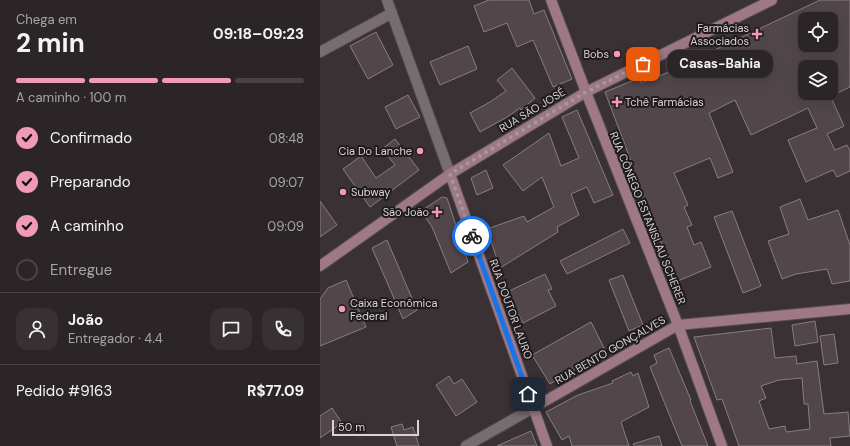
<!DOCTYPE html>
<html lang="pt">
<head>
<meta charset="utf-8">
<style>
	:root { --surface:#2c2527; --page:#383133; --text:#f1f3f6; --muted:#a6a5a7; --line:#484244; --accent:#f09ab6 }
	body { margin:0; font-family:"DM Sans",sans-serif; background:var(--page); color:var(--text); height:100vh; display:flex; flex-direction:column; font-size:15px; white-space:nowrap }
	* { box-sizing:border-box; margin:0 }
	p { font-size:13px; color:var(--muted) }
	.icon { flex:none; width:22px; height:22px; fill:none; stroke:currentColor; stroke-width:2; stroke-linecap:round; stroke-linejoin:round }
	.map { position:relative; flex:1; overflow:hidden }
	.side { display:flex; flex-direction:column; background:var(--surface); width:320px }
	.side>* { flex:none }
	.buttons { position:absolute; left:478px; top:12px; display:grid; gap:8px }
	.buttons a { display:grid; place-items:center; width:40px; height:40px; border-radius:8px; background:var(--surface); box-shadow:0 4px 16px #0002,0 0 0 1px var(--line); font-size:20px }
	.scale { position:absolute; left:12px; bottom:10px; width:87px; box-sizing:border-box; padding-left:4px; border:2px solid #d9d3d5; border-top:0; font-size:11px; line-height:14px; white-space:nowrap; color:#d9d3d5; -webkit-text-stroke:3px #1f1b1c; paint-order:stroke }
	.pin { position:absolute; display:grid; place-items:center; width:34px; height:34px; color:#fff; margin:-17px; border-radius:8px; box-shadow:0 2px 6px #0006 }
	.courier { position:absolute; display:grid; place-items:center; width:40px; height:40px; margin:-20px; border:3px solid #1a73e8; border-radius:50%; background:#fff; color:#222; box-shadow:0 1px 5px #0007 }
	.bubble { position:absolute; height:28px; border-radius:12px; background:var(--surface); box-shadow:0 4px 16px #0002,0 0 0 1px var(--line); font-size:13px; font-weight:700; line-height:28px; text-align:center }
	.head em { font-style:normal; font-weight:700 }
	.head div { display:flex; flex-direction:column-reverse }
	.head { display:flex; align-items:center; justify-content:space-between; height:68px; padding:0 16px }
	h1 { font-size:26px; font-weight:700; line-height:30px }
	.bar { display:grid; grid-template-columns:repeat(4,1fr); gap:6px 4px; align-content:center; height:48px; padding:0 16px }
	.bar i { height:5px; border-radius:3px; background:var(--line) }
	.bar .current { background:var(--accent) }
	.bar p { grid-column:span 4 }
	.line { display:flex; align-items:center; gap:10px; padding:0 16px; border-top:1px solid var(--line) }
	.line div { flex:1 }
	.round { display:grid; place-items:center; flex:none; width:42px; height:42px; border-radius:12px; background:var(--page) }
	ol { padding:0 16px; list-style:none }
	li { display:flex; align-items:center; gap:12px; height:44px }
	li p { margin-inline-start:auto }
	li .icon { padding:4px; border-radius:50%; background:var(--accent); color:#111; stroke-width:4 }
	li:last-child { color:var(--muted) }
	li i { width:22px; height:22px; border:2px solid var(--line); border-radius:50% }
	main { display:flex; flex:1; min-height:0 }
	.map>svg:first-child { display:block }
</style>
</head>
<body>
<main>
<section class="side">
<div class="head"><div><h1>2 min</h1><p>Chega em</p></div><em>09:18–09:23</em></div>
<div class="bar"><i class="current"></i><i class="current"></i><i class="current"></i><i></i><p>A caminho · 100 m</p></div>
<ol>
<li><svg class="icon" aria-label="check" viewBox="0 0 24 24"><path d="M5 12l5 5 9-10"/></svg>Confirmado<p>08:48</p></li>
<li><svg class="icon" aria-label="check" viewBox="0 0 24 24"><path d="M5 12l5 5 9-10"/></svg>Preparando<p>09:07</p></li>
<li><svg class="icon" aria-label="check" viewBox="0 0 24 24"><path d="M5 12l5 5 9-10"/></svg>A caminho<p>09:09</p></li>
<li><i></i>Entregue</li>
</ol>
<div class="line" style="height:72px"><a class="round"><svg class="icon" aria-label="person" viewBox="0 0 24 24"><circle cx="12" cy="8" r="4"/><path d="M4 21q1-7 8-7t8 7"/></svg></a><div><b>João</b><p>Entregador · 4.4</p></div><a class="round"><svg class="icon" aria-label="chat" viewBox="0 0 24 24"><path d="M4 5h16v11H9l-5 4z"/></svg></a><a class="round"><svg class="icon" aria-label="phone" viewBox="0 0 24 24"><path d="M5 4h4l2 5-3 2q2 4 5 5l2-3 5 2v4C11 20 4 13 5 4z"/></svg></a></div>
<div class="line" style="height:52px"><div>Pedido #9163</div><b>R$77.09</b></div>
</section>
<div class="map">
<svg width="530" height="446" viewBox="0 0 530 446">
	<rect width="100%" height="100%" fill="#3a3134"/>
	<path fill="#51474a" stroke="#887d80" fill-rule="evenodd" d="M169,0h40l5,14 10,-4 28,69 -19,8 -20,-47 -16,7 -10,-24 -23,9 -10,-26z
		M500,0h30v87l-19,9v-29h-26v26h24l15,33 -17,8 8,16 12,-5 3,6v20l-13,6 -4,-7 -27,12 -18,-42 29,-12 -9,-20 -57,27 -16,-35 -26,13 24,59 -15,6 -8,-20 -36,15 14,32 -4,2 8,18 -5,2 7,18 7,-3 10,25 -33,14 -12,-28 -7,-15h-1l-5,-12 2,-1 -9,-23 -2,1 -16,-41 3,-1 -26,-69 34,-14 2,5 33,-13 -2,-5 16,-6 1,3 15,-8v1zM485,19h26v26h-26z
		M56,32l17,33 -25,14 -18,-33z
		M148,46l9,23 -37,16 -10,-23z
		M192,68l23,30 -14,12 -1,-2 -13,9 -27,15 -10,-19 20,-11 16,-11 -9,-11z
		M88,95l12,22 -24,12 -11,-22z
		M257,110l36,85 -19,8 -7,-16 -16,7 8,21 -22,12 1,5 -58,36 -13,-39 37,-13 3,6 27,-15 -12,-30 -19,14 -20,-26 46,-32 12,33 18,-8 -17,-41z
		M75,139l24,31 -49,37 -27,-38 18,-13 15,22 19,-13 -13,-16z
		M166,170l7,18 -16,7 -6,-17z
		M122,197l5,1 21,64 -17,11 -19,-46 -11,-16z
		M480,199l8,21 30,-10 12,35v36l-18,3 -5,-15 -31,5 -14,5 -14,-38 21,-7 -9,-27z
		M0,201l17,24 -17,12z
		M412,211l29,75 -18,7 -29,-76z
		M303,229l7,14 -63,31 -7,-13z
		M67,240l30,70 -14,9 -31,-71z
		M225,274l7,15 -4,1 8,16 -33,17 -16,-31z
		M303,275l20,50 -14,6 -20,-51z
		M26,280l20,47 -46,19v-47l8,-11z
		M495,321l3,21 -23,4 -3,-21z
		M271,322l14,28 -19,10 2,2 -38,22 -18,-29z
		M451,328l4,30 21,-2 1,8 20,-3 7,53 24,-2 2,24 -20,2 1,8h-92l-17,-47 -5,1 -23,-63zM482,378l2,26h4l2,25 -24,3 -1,-6 -16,3 -10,-28 7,-3 -5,-12 18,-6z
		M514,334l4,29 -14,2 -4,-29z
		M349,348l22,52 -1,1 18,45h-26l-32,-79 7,-4 -3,-8z
		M311,372l2,4 5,-3 11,34 -28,15 8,24h-57l-3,-10 -7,4 -16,-28 32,-17 35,-12 -1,-2z
		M129,376l5,8 8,-5 15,23 -21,14 -20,-31z
		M12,408l10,15 -22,15v-22z
		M82,424l2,6 9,-3 6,19h-22l-6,-19z
		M211,431l6,15h-40z
		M339,436l3,10h-28l-1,-2z"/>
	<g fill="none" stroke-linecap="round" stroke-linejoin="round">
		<defs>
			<path id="street" d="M67,0l63,174
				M0,52l72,-39
				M146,446l67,-38"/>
			<path id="secondary" d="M231,0l35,92 92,233 44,121
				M130,174l97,272
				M0,266l130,-92 136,-82 186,-92
				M213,408l145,-83 172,-16"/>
		</defs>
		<use href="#street" stroke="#554d50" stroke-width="12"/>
		<use href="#secondary" stroke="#554d50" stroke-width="12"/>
		<use href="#street" stroke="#776d70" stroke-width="10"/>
		<use href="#secondary" stroke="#9e7985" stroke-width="10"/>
	</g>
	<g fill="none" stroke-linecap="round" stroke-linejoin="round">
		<path stroke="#a19a9d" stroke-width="4" stroke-dasharray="0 7.2" d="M152,236l-22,-62 136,-82 57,-28"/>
		<path stroke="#1a73e8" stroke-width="5" d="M152,236l56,158"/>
	</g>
	<g fill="#f09ab6" stroke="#1f1b1c" stroke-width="1.5">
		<path d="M435 28h4v4h4v4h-4v4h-4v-4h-4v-4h4z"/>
		<circle cx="297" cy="54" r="4"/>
		<path d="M295 96h4v4h4v4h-4v4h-4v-4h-4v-4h4z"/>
		<circle cx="100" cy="151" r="4"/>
		<circle cx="23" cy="192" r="4"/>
		<path d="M115 206h4v4h4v4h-4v4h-4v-4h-4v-4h4z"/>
		<circle cx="22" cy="309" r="4"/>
	</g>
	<g text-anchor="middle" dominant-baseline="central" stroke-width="4" stroke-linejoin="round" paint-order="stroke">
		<g font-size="11" fill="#d9d3d5" stroke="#1f1b1c" text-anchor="end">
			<text x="429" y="28">Farmácias<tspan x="429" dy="13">Associados</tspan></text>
			<text x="289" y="54">Bobs</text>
			<text x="305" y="102" text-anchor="start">Tchê Farmácias</text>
			<text x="92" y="151">Cia Do Lanche</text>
			<text x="31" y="192" text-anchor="start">Subway</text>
			<text x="109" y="212">São João</text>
			<text x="30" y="303" text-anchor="start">Caixa Econômica<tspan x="30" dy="13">Federal</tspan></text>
		</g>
		<g font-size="11" fill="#d9d3d5" stroke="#1f1b1c">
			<text transform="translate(212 110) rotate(-31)">RUA SÃO JOSÉ</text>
			<text transform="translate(328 218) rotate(68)">RUA CÔNEGO ESTANISLAU SCHERER</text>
			<text transform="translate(191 309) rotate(70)">RUA DOUTOR LAURO</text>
			<text transform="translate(290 350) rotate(-30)">RUA BENTO GONÇALVES</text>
		</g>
	</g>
</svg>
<div class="buttons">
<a><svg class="icon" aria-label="locate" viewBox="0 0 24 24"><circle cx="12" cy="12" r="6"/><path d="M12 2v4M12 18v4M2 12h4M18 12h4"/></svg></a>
<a><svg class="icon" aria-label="layers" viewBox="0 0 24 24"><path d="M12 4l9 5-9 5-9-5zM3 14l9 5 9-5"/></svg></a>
</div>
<div class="scale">50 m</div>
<div class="pin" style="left:323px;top:64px;background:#ea580c"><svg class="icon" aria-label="bag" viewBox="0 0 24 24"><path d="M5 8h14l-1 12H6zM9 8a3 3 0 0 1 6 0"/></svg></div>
<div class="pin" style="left:208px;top:394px;background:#1f2937"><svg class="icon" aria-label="home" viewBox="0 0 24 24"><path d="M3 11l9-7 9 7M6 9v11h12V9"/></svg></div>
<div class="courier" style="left:152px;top:236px"><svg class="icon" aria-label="bike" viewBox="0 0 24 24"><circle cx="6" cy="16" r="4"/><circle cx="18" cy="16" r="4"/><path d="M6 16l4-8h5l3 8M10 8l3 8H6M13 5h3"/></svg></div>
<div class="bubble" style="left:347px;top:50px;width:106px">Casas-Bahia</div>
</div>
</main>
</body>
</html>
